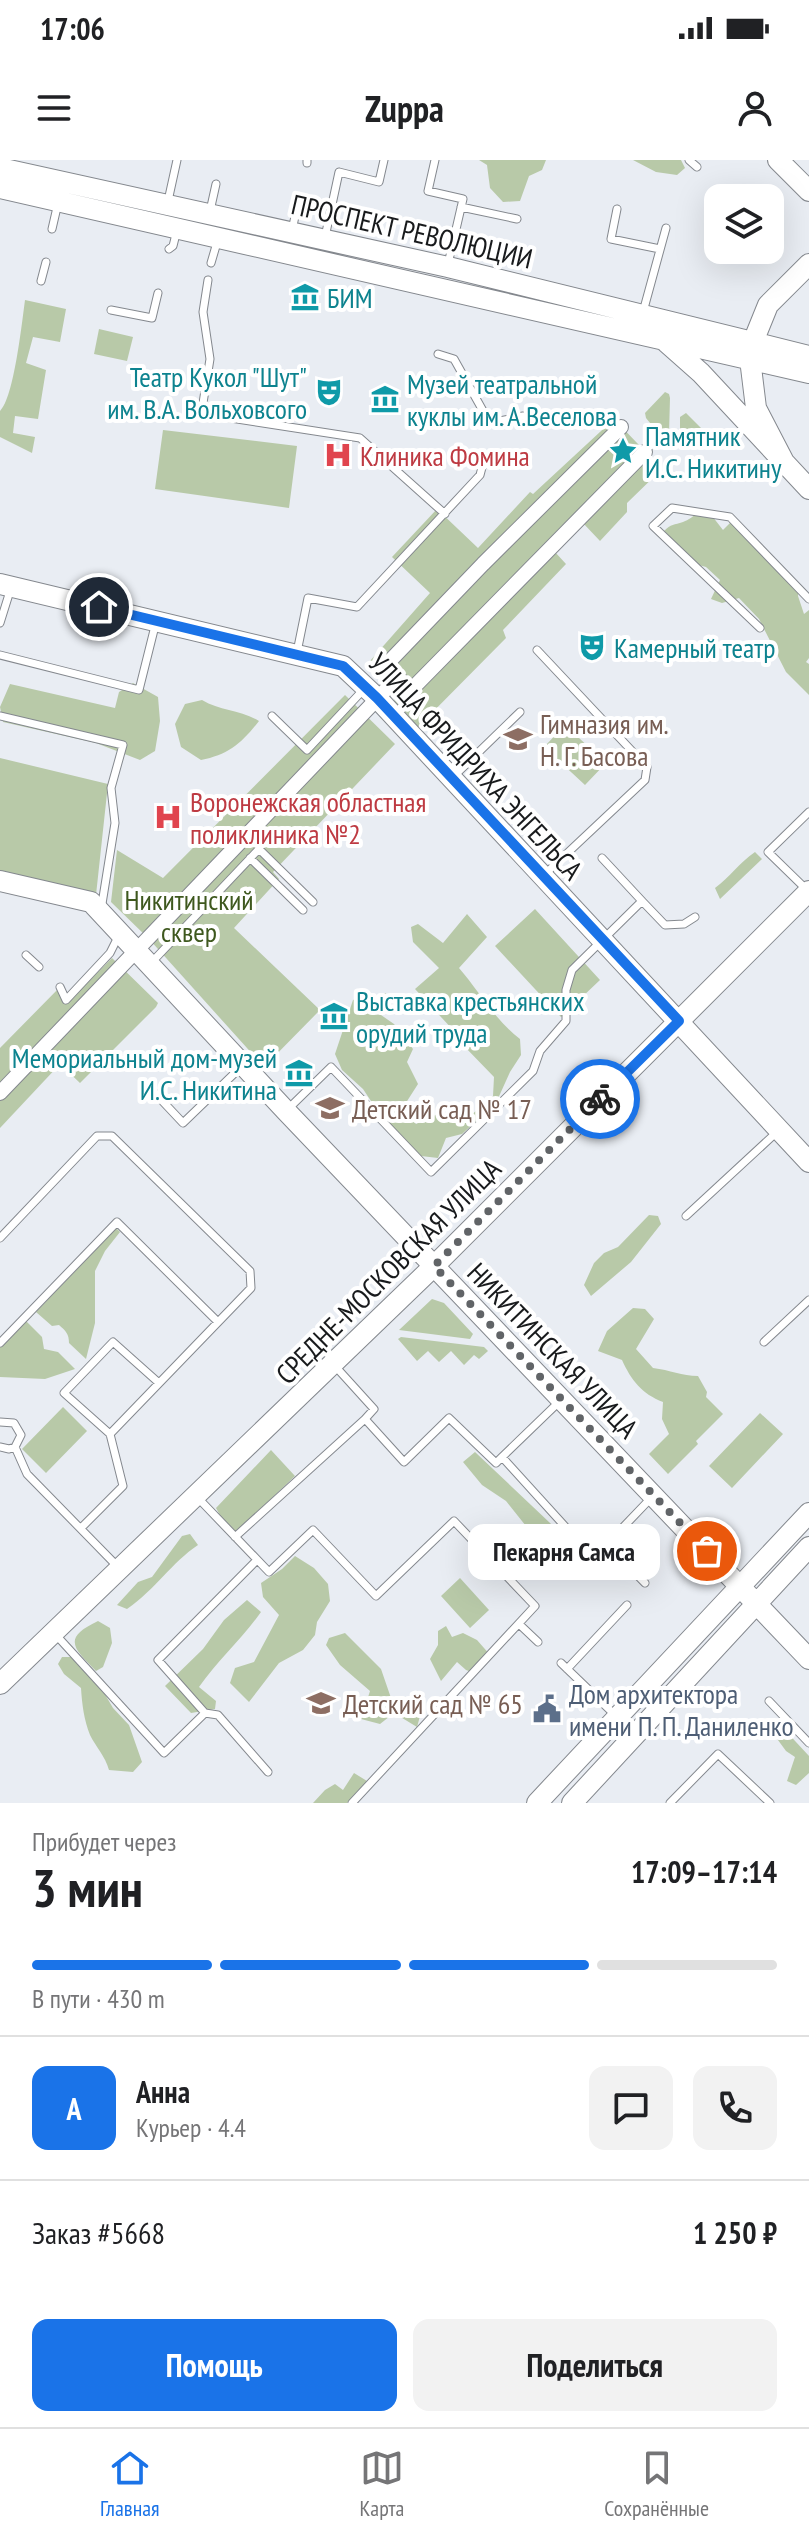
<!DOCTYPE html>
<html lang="ru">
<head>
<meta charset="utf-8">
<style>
	:root { --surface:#fff; --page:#f2f2f2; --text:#202124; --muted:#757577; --line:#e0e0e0; --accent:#1a73e8 }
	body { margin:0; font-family:"PT Sans Narrow",sans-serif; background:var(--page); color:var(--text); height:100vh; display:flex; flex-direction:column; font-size:30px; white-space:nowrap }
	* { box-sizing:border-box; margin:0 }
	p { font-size:26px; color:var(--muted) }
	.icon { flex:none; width:44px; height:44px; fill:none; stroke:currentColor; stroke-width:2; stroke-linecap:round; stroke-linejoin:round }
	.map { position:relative; height:1643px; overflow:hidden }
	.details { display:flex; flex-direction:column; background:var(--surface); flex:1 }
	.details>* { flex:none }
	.fabs { position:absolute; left:704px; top:24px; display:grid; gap:16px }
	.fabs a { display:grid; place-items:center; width:80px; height:80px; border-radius:16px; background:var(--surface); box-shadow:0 8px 32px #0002; font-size:40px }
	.pin { position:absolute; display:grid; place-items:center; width:68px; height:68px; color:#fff; margin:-34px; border:4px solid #fff; border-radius:50%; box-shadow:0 2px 8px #0007 }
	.courier { position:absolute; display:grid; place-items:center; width:80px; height:80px; margin:-40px; border:6px solid #1a73e8; border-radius:50%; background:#fff; color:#222; box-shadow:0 2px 10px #0007 }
	.bubble { position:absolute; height:56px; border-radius:16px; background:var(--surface); box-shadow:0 8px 32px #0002; font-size:26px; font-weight:800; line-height:56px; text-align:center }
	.summary em { font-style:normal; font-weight:800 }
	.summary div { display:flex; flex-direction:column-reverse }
	.summary { display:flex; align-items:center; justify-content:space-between; height:136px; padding:0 32px }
	h1 { font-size:52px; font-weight:800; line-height:60px }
	.bar { display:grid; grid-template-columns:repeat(4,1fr); gap:12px 8px; align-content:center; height:96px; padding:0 32px }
	.bar i { height:10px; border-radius:6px; background:var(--line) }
	.bar .on { background:var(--accent) }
	.bar p { grid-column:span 4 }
	.line { display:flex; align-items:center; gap:20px; padding:0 32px; border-top:2px solid var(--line) }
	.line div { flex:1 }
	.round { display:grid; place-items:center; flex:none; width:84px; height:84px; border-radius:16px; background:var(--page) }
	.cta { display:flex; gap:16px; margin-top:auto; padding:16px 32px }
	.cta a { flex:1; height:92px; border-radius:16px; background:var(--accent); color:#fff; font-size:32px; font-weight:800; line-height:92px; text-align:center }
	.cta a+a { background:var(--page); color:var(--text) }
	.status { display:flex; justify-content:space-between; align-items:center; height:56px; padding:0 40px; background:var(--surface); direction:ltr }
	.status svg { height:22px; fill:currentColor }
	header { display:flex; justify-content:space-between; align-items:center; height:104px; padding:0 32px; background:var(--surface); font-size:36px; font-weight:800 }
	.tabs { display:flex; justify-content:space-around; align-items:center; height:112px; border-top:2px solid var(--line); background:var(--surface); font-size:22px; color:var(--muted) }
	.tabs a { display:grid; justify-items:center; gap:4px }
	.tabs .on { color:var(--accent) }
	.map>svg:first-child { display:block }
</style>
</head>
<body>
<div class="status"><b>17:06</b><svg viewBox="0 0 49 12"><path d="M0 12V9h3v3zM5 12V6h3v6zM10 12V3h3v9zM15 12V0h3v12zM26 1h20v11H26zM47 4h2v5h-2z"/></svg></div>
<header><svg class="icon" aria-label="menu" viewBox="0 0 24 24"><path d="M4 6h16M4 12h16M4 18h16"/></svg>Zuppa<svg class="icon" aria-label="person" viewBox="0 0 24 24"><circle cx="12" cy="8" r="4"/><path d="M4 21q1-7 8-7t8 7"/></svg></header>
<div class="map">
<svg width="809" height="1643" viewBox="0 0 809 1643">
	<rect width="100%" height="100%" fill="#e9edf3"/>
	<path fill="#b8c9a8" d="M479,0h67l-4,10 -13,6 -9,25 -17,1 -13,-14 -3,-23z
		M633,0h48l4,8 -8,7 -21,-3z
		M25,140l41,9 -6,33 -27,-5 -7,26 20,7 -8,49 -23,-3 -2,17 22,4 -3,16 -32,-16v-26c14,-13 22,-89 25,-111z
		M99,169l34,8 -6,24 -33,-7z
		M665,232l4,2 1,4 -1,36 -6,5 -17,-21 -1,-5z
		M686,253l26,26 -1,5 -4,3 -24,-3 -3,-5v-22z
		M614,259l48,50 -35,34v9l-27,29 -17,-18 -28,29 11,12 -63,66 3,8 -92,93 -16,-18 -8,-27 -20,-25 60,-68 -38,-36 45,-48 41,39 52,-56 3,2z
		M163,270l134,16 -8,62 -134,-19z
		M709,352l14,18 8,-8 68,64 -1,10 6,18 5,-4v48l-3,4 3,2v31l-23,-23 -27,-53 -20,-21 -17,5 -11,-4 9,-19 -14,-13 -22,-6 -20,-30c7,-7 10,-6 19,-9 13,-5 8,-9 26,-10z
		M133,523l25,14 2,24 -5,30 -15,9 -44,-17 -93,-21 -3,-15 10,-23 105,24 4,-16z
		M345,535l50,49 -122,128 6,7 -45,49 86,82 -56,57 -115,-128 -38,-37 6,-52 46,28z
		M202,540c18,11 39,10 57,21 -17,22 -31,34 -58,39l-20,-13 -6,-23 10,-20z
		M565,565l41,38 -21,22 -41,-38z
		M0,598l108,26 -12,111 -96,-23z
		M755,692l7,7 -42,40 -5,-11c15,-11 24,-25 40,-36z
		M535,749l65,71 -39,37 -66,-71z
		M467,754l20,23 -28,31c20,23 36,52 61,71l1,16 -11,17 -14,31 -34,31 -16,4 -8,20 -17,-2 -44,-46 -14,-21 -21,-19 -7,-16 18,-54 11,-4 14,4 7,-7 9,7 -13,15 13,9 19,25 -6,13 11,22 -16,25 14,15 26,-12 27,5 24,-21 1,-19 -30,-31 -10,-15 -39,-42 24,-21 -26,-26 -2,-15 7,-3 25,19z
		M112,798l46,45 -2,4 -76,76 -20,-19 -60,64v-80l60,-61 12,11z
		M649,1055l9,1 3,8 -30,38 -40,34 -7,-11 10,-22 10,-10 14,-6z
		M116,1068l4,4 -15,19 -10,20v52l-9,36 -17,-16c0,-9 -3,-12 -10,-18l-7,1 -16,-14z
		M432,1139l12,4 29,31 -3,5 -71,-9z
		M633,1148l12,1 9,10 -18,30 17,19c17,2 29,8 45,8l9,16 -1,5 17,17 -27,27 2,3 -30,30 -19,-20 20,-20 -7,-15 1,-17c-21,-8 -32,-22 -41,-42l-24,-9 9,-20z
		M26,1161l16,16 2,12 14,3 17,17 -30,10 -45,-2v-30z
		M401,1177l83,10 4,4 -9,8 -5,-4 -10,10 -13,-14 -12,11 -11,-11 -11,10 -19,-22z
		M63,1247l24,24 -41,42 -24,-24z
		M760,1253l23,21 -51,54 -23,-22z
		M271,1290l24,26 -59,56 -14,-13 -6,-11z
		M475,1292l93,88 12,21 -9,13 -14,-9 -51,-64 -24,-16 -19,-23z
		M190,1374l8,11c-27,18 -42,44 -71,64l-10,-4 21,-23 14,-5 30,-41z
		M295,1396l19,12 14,16 2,17 -13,21 -2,13 -12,15 -24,13 -30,39 -19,-19 5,-15 19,-6 25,-47 -16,-18 -2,-14 21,-14z
		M460,1418l29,32 -19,18 -29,-32z
		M247,1440l14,12c-19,27 -43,48 -62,75l17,14 -1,8 -24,4 -26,-27 38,-37 21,-29z
		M98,1461l12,7 2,15 -9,24 -7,4c-23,-23 -34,-33 2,-50z
		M446,1466l6,11 11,-4 14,7 14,16 -14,18 -11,-4 -9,-8 -16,19 -11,-22 8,-14v-14z
		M345,1473l36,36 10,29 10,5 13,-1 8,7 -5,18 -23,-14 -14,11 -19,-5 9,-28 -30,-26 -14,-20 3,-7z
		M62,1497h9l32,34 10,17 16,17 13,37 -9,10 -24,-2c-4,-14 -13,-23 -19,-35 -6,-15 -8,-31 -9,-47l-17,-14 -6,-10z
		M783,1568l26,28v17l-13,12 -9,-4 8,-24 -9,-6 -11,-15 3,-7z
		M354,1613l13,8 -20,22h-34l12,-13 10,-6 8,6z"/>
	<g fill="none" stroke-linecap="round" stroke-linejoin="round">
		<defs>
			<path id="lane" d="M435,0l-7,31 35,8 -15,65
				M689,0l8,7
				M307,3v-3
				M168,41l9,-41
				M461,47l56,12
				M617,49l-6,30 49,10
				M210,51l6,-27
				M52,69l6,-26
				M292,70l6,-27
				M325,77l14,-65 40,10 5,-22
				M169,89l4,-3 4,-16
				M211,103l7,-24
				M208,120l-5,32 7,47 -7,44 8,12 149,23 85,76
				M41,121l5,-19
				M111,150l41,8 6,-25
				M643,152l23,-84
				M438,194l16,5 33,59
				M195,256l8,-13
				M500,261l23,-5
				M0,463l10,-32
				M760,468l-107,-102 19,-18 58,9 79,82
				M537,490l110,117 -2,13 -101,95
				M297,492l11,-54 49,9 123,-132 5,-19
				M0,495l139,35 17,-68
				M0,556l123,29 -12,43 4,35 -14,87
				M272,556l35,34 58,-62
				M453,617l67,-65
				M250,698l53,52
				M602,698l40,43
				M807,730l-39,-38 41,-40
				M26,795l13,12
				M151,803l108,-114 54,53
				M60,827l6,13 44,-47 9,-18
				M152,930l31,33 58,-56
				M287,950l44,-43 100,105 102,-101 7,-20 26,-30v-31l6,-20 70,-69 23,24 19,-1 11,-7
				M686,1056l92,-85
				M0,1078l97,-102h15l138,135 1,17 -141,146 13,52 -42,42
				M764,1182l45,-42
				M0,1183l117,-121 101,100
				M335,1206l39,43 -9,10 39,43 45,-44 47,45 6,-6
				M560,1241l-58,56 79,87h26
				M0,1262l14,1 7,12 -6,12 -6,2 -9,-2
				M110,1274l-46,-41 49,-51 46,41
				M15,1287l12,27 92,94
				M198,1338l71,74 44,-42 63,66 78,-75 81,85 -183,197
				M235,1377l130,-118
				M645,1423l-38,-39 45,-47
				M519,1464l19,18
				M56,1475l108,118 41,-40 13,2 50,57
				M561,1503l54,52
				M567,1509l60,-64
				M769,1541l40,42
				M205,1553l-47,-53 99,-100
				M670,1643l48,-49 52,49"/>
			<path id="street" d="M398,517l12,14 235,-239
				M0,933l398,-416 -12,-12 97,-101 138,-137"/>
			<path id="secondary" d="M778,0l31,31
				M0,8l448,99 361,89
				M0,28l809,185
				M666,182l35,31 108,116
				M783,300l-27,-52 -6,-49 3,-17 15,-37 41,-41
				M0,424l343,82 34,32 432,464
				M0,721l91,21 195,209 523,548
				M0,1524l434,-418 375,-375
				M537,1643l272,-290
				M572,1643l237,-256"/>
		</defs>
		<use href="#lane" stroke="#84888e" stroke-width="9"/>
		<use href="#street" stroke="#84888e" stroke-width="16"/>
		<use href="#secondary" stroke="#84888e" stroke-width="22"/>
		<use href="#lane" stroke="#fff" stroke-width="7"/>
		<use href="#street" stroke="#fff" stroke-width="14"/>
		<use href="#secondary" stroke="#fff" stroke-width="20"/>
	</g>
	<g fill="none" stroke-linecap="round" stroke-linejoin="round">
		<path stroke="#616467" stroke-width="8" stroke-dasharray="0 14.4" d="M600,939l-166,167 273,285"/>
		<path stroke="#1a73e8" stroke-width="10" d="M99,447l244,59 34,32 302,323 -79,78"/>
	</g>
	<defs>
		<symbol id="museum-bare" viewBox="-9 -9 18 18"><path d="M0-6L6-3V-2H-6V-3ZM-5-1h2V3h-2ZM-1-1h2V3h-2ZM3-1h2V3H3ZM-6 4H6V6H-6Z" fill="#0f9aa8" stroke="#fff" stroke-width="2.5" paint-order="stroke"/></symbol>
		<symbol id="theatre-bare" viewBox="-9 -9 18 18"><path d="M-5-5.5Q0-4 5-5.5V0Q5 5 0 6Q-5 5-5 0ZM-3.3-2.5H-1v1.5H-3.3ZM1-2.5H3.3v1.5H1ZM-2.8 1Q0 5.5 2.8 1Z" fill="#0f9aa8" stroke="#fff" stroke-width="2.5" paint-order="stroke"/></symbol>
		<symbol id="sight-bare" viewBox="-9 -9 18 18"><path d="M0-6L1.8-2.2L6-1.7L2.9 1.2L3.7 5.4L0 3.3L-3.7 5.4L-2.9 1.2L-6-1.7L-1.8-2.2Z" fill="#0f9aa8" stroke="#fff" stroke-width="2.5" paint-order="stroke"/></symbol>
		<symbol id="hospital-bare" viewBox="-9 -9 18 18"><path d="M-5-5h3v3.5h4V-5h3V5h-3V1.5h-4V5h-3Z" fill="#e0444e" stroke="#fff" stroke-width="2.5" paint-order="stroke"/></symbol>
		<symbol id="school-bare" viewBox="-9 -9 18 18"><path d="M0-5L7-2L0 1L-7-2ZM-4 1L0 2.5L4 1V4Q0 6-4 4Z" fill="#8d6e63" stroke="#fff" stroke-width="2.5" paint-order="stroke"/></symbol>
		<symbol id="civic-bare" viewBox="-9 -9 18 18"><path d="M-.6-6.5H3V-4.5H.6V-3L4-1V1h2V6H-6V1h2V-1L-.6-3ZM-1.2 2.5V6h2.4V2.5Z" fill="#5c6f8a" stroke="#fff" stroke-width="2.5" paint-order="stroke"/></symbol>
	</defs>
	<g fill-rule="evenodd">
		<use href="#museum-bare" x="285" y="117" width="40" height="40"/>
		<use href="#theatre-bare" x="309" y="212" width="40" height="40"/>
		<use href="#museum-bare" x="365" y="219" width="40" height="40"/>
		<use href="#sight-bare" x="603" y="271" width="40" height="40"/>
		<use href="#hospital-bare" x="318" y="275" width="40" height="40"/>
		<use href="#theatre-bare" x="572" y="467" width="40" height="40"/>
		<use href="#school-bare" x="498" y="559" width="40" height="40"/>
		<use href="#hospital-bare" x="148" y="637" width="40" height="40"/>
		<use href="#museum-bare" x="314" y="836" width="40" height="40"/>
		<use href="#museum-bare" x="279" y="893" width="40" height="40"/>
		<use href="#school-bare" x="310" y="928" width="40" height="40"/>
		<use href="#school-bare" x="301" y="1523" width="40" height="40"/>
		<use href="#civic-bare" x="527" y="1529" width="40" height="40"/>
	</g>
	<g text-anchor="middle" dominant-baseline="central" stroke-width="8" stroke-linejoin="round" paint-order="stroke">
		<g font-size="28" fill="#181a1c" stroke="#fff">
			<text transform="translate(412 71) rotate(13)">ПРОСПЕКТ РЕВОЛЮЦИИ</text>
			<text transform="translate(476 606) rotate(47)">УЛИЦА ФРИДРИХА ЭНГЕЛЬСА</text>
			<text transform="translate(388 1111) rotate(-45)">СРЕДНЕ-МОСКОВСКАЯ УЛИЦА</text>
			<text transform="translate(553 1190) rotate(46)">НИКИТИНСКАЯ УЛИЦА</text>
		</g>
		<g font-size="28" fill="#0d838f" stroke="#fff" text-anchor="start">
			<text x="327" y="137">БИМ</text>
			<text x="307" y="216" text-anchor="end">Театр Кукол "Шут"<tspan x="307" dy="32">им. В.А. Вольховсого</tspan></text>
			<text x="407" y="223">Музей театральной<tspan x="407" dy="32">куклы им. А.Веселова</tspan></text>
			<text x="645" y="275">Памятник<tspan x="645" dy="32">И.С. Никитину</tspan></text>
			<text x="614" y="487">Камерный театр</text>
			<text x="356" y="840">Выставка крестьянских<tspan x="356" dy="32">орудий труда</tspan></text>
			<text x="277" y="897" text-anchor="end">Мемориальный дом-музей<tspan x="277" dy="32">И.С. Никитина</tspan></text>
		</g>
		<g font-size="28" fill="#be3a42" stroke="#fff" text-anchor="start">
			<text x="360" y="295">Клиника Фомина</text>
			<text x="190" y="641">Воронежская областная<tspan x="190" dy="32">поликлиника №2</tspan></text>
		</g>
		<g font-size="28" fill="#785e54" stroke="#fff" text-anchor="start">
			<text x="540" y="563">Гимназия им.<tspan x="540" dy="32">Н. Г. Басова</tspan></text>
			<text x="352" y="948">Детский сад № 17</text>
			<text x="343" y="1543">Детский сад № 65</text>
		</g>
		<g font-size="28" fill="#3e581e" stroke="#fff">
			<text x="189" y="739">Никитинский<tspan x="189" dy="32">сквер</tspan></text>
		</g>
		<g font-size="28" fill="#4e5e75" stroke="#fff" text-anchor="start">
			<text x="569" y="1533">Дом архитектора<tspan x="569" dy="32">имени П. П. Даниленко</tspan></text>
		</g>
	</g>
</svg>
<div class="fabs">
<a><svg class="icon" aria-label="layers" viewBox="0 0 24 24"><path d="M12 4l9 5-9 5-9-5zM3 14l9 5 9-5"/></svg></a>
</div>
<div class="pin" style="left:707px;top:1391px;background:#ea580c"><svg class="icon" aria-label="bag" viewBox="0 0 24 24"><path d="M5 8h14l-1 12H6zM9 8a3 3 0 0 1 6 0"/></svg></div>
<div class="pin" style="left:99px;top:447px;background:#1f2937"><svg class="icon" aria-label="home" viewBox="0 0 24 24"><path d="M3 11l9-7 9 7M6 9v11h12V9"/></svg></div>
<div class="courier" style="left:600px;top:939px"><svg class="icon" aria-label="bike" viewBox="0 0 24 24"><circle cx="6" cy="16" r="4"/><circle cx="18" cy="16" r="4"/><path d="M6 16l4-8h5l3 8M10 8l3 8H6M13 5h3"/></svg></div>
<div class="bubble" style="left:468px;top:1364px;width:192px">Пекарня Самса</div>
</div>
<section class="details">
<div class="summary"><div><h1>3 мин</h1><p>Прибудет через</p></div><em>17:09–17:14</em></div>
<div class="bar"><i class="on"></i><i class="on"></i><i class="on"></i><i></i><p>В пути · 430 m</p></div>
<div class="line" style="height:144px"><b class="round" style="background:var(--accent);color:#fff">А</b><div><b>Анна</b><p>Курьер · 4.4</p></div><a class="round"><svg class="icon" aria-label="chat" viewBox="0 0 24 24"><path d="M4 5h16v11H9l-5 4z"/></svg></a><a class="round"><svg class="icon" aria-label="phone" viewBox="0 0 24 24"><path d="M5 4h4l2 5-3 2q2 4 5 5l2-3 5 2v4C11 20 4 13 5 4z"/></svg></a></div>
<div class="line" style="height:104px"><div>Заказ #5668</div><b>1 250 ₽</b></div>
<div class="cta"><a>Помощь</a><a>Поделиться</a></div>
</section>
<nav class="tabs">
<a class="on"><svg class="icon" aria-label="home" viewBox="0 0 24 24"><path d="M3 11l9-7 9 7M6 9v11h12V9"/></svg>Главная</a>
<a><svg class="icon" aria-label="map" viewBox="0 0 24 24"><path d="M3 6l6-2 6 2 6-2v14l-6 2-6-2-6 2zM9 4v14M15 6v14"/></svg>Карта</a>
<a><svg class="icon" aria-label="saved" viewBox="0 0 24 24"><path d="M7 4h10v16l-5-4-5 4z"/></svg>Сохранённые</a>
</nav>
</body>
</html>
